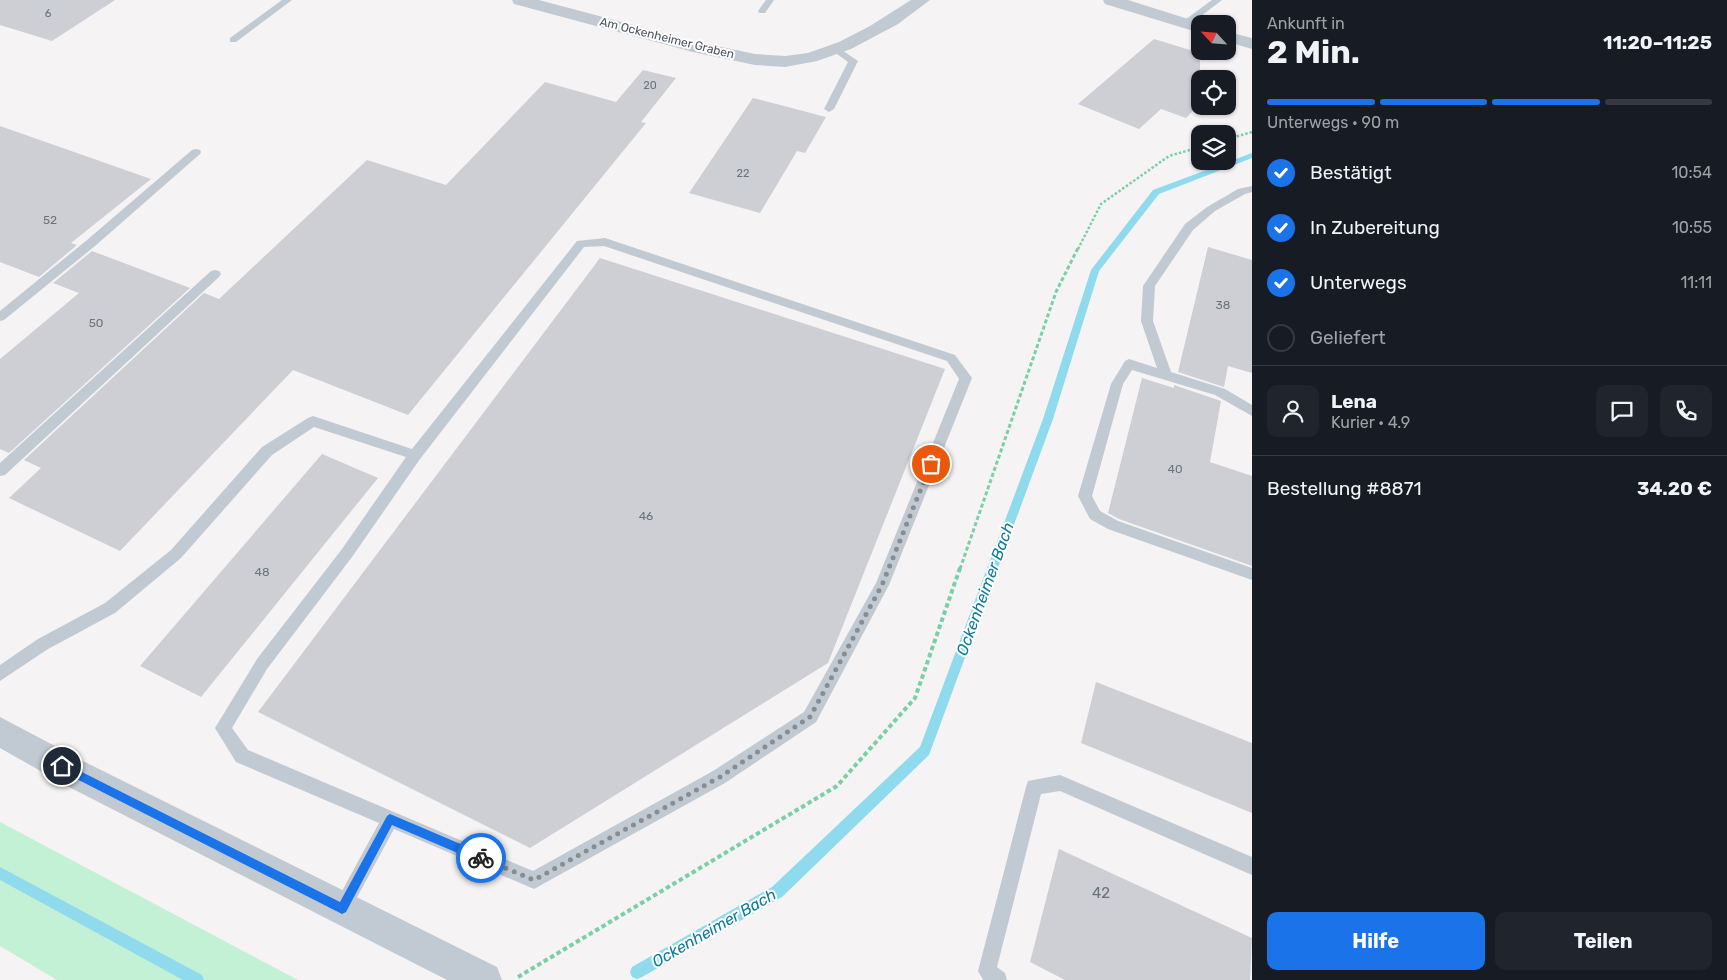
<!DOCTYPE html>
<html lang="de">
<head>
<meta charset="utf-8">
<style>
	:root { --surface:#171b24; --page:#20242c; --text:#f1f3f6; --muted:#9ea1a6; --line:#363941; --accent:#1a73e8 }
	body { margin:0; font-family:Rubik,sans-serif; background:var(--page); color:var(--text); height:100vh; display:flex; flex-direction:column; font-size:19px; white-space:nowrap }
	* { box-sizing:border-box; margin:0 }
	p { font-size:16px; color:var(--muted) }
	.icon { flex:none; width:28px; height:28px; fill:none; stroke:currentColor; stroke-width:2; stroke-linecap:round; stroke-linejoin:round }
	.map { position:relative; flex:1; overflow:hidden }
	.drawer { display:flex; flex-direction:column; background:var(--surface); width:475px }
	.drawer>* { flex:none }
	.needle { width:32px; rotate:296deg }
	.buttons { position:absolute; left:1191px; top:15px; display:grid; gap:10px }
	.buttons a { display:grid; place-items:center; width:45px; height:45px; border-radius:10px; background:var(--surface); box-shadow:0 1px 4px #0004; font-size:25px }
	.pin { position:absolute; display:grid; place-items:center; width:42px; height:42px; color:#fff; margin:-21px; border:2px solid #fff; border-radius:50%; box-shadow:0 1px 5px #0007 }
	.courier { position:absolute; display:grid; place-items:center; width:50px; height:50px; margin:-25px; border:4px solid #1a73e8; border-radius:50%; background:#fff; color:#222; box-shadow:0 1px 6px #0007 }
	.overview em { font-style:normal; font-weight:700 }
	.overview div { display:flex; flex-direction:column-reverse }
	.overview { display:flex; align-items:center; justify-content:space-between; height:85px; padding:0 15px }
	h1 { font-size:32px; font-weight:700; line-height:38px }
	.bar { display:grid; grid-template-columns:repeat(4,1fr); gap:8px 5px; align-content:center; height:60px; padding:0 15px }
	.bar i { height:6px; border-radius:4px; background:var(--line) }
	.bar .on { background:var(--accent) }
	.bar p { grid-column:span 4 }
	.line { display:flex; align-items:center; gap:12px; padding:0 15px; border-top:1px solid var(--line) }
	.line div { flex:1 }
	.round { display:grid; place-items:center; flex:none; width:52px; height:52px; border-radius:10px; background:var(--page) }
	ol { padding:0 15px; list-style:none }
	li { display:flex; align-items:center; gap:15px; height:55px }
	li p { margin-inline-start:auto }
	li .icon { padding:5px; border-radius:50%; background:var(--accent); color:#fff; stroke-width:4 }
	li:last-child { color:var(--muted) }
	li i { width:28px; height:28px; border:2px solid var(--line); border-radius:50% }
	.primary-button { display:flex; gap:10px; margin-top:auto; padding:10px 15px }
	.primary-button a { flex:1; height:58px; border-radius:10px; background:var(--accent); color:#fff; font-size:20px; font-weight:700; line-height:58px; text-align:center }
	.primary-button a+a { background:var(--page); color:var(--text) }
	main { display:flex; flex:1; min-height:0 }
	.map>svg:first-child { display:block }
</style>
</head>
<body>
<main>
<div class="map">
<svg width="1252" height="980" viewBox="0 0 1252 980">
	<rect width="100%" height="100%" fill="#f5f3f3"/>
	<path fill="#c3f1d5" d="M0,822l298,158h-241l-57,-34z"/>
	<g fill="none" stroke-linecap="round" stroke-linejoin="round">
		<path fill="#90daee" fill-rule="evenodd" d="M1252,153v5l-93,36 -60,77 -46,148 -124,336 -147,142 -140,80 -5,2 -5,-2 -2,-5 2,-5 140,-80 148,-140 123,-328 48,-149 62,-80z
			M0,867l202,108 2,5h-21l-183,-100z"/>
	</g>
	<path fill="#cdcfd5" d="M0,0h115l-63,41 -52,-16z
		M1154,39l46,14v51l-14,14 -25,-9 -22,20 -61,-25z
		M643,70l33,8 -35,44 5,1 -238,292 -115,-45 -173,181 -111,-53 32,-30 -17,-8 180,-167 15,6 148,-139 79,25 99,-103 71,20z
		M753,98l73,19 -21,36 -8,-2 -37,62 -71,-20z
		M0,126l151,53 -80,64 6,2 -38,32 -39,-15z
		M1208,247l44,13v113l-24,-7 -4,21 -46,-15z
		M92,251l98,37 -181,165 -9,-4v-90l79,-66 -26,-10z
		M600,258l345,111 -117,294 -298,185 -272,-136z
		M1142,378l32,10v-3l47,16 -11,61 42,14v90l-133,-47 -11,-6z
		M322,454l56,24 -177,219 -61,-31z
		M1096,682l156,61v70l-171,-70z
		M1059,849l193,89 -2,42h-185l-35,-18z"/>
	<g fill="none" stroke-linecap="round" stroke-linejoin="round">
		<path stroke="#7ad0a6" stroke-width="2.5" stroke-dasharray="2.5 2" stroke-linecap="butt" d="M1228,139l24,-7
			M1078,249l23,-45 68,-48 31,-9"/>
		<path stroke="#7ad0a6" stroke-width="3" stroke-dasharray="4 2.5" stroke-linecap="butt" d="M960,569l96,-277 22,-44"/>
		<path stroke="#7ad0a6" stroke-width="4" stroke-dasharray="4.5 3" stroke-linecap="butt" d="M518,977l319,-191 78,-88 45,-130"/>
		<path fill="#c1cad2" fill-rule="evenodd" d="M282,0h10l-56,42h-6v-4z
			M766,0h8l-9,13h-6l-1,-2z
			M1212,0h10l-34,26h-6v-4z
			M836,46l22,15 -24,48 -5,3 -5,-3 24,-47 -15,-11v-4z
			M196,149l4,1 1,2 -1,2 -105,92 -91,74 -4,1v-10l87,-71 105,-90z
			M1252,186v6l-7,2 -30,17 -22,19 -38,56 -2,35 18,51 54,17 27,16v11l-37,-21 -83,-25 -9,14 -31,112 8,15 18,10 134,47v12l-144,-51 -18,-10 -12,-23 33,-112 14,-23 4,-2 28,9 -16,-47 2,-35 42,-62 22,-17 31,-18z
			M605,238l350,117 17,23 -83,207 -73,137 -91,61 -191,106 -140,-60 -46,85 -6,3 -6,-3 -3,-6 3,-6 43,-79 -143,-61 -21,-34 42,-69 85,-110 64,-92 -92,-30 -42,28 -91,103 -66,55 -67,36 -48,32v-16l38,-26 67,-36 66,-53 91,-103 46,-29 5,-2 99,33 165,-208zM604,246l343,115 12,18 -83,204 -72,129 -91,59 -180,100 -285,-121 -16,-22 35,-59 85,-112 68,-98 164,-212z
			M215,270l4,1 2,3 -2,3 -214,198 -5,1v-13l211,-192z
			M1060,775l192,82v18l-192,-84 -19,3 -44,173 8,6 2,7h-24l-5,-9 48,-184 2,-6z"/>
		<path fill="#c1cad2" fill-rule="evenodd" d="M512,0h27l154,41 62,13 30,2 23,-3 31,-11 31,-16 41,-26h19l-32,24 -47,25 -34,12 -32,6 -30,-2 -62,-13 -179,-48z
			M1103,0h25l76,24h-4v9l-95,-29z
			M1228,32l24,6v11l-24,-7z
			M0,717l89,47 408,203 5,13h-55l-380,-194 -67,-38z"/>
	</g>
	<path fill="#1a73e8" d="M62,762l278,140 47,-86 3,-2 94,40 2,4 -2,3 -3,2 -89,-38 -46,87 -4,2 -283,-144v-7z"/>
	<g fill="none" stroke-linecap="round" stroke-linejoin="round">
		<path stroke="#868d94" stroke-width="5" stroke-dasharray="0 9" d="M481,858l53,22 186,-103 90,-60 72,-132 49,-121"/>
	</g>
	<g text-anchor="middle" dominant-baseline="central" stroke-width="4" stroke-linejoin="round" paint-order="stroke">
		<g font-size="11" fill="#6b747e">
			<text x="48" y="13">6</text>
			<text x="650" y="85">20</text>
			<text x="743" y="173">22</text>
		</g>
		<g font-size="12" fill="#4a5661" stroke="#fff">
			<text transform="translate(667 38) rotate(14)">Am Ockenheimer Graben</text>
		</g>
		<g font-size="12" fill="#6b747e">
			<text x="50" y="220">52</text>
			<text x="1223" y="305">38</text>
			<text x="96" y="323">50</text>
			<text x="1175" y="469">40</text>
			<text x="646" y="516">46</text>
			<text x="262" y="572">48</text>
		</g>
		<g font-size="15" fill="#6b747e">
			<text x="1101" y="893">42</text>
		</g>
		<g font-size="16" font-style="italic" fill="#0c7c9b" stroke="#fff">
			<text transform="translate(985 589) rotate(-70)">Ockenheimer Bach</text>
			<text transform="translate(714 928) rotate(-30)">Ockenheimer Bach</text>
		</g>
	</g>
</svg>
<div class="buttons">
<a><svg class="needle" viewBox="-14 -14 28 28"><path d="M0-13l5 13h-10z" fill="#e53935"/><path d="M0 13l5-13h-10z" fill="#9ea1a6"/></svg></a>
<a><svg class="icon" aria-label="locate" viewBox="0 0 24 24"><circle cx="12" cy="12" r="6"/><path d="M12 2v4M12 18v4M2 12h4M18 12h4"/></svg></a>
<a><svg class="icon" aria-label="layers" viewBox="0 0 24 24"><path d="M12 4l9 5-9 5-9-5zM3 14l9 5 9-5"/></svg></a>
</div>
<div class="pin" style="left:931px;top:464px;background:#ea580c"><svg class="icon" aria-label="bag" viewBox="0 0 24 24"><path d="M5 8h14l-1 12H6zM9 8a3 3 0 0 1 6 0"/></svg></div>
<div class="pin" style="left:62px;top:766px;background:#1f2937"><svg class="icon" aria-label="home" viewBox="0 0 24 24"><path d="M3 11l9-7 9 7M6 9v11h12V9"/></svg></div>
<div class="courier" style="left:481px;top:858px"><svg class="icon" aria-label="bike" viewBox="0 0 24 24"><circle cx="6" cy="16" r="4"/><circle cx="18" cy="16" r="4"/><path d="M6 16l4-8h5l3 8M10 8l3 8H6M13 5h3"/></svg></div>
</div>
<section class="drawer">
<div class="overview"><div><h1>2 Min.</h1><p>Ankunft in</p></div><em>11:20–11:25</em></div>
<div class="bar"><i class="on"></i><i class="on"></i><i class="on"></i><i></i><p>Unterwegs · 90 m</p></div>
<ol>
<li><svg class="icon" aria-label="check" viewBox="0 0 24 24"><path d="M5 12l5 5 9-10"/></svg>Bestätigt<p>10:54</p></li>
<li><svg class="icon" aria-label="check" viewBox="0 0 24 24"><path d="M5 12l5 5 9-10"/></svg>In Zubereitung<p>10:55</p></li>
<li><svg class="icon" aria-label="check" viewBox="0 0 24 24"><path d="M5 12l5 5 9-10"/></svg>Unterwegs<p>11:11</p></li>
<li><i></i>Geliefert</li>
</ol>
<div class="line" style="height:90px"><a class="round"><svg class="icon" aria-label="person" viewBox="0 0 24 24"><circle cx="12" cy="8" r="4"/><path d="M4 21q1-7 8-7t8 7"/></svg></a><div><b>Lena</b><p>Kurier · 4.9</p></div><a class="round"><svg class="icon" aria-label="chat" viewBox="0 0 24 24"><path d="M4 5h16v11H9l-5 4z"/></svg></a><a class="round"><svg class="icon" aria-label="phone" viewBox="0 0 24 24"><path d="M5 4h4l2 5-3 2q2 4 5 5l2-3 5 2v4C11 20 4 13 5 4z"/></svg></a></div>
<div class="line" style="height:65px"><div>Bestellung #8871</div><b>34.20 €</b></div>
<div class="primary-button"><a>Hilfe</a><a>Teilen</a></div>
</section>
</main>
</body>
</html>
